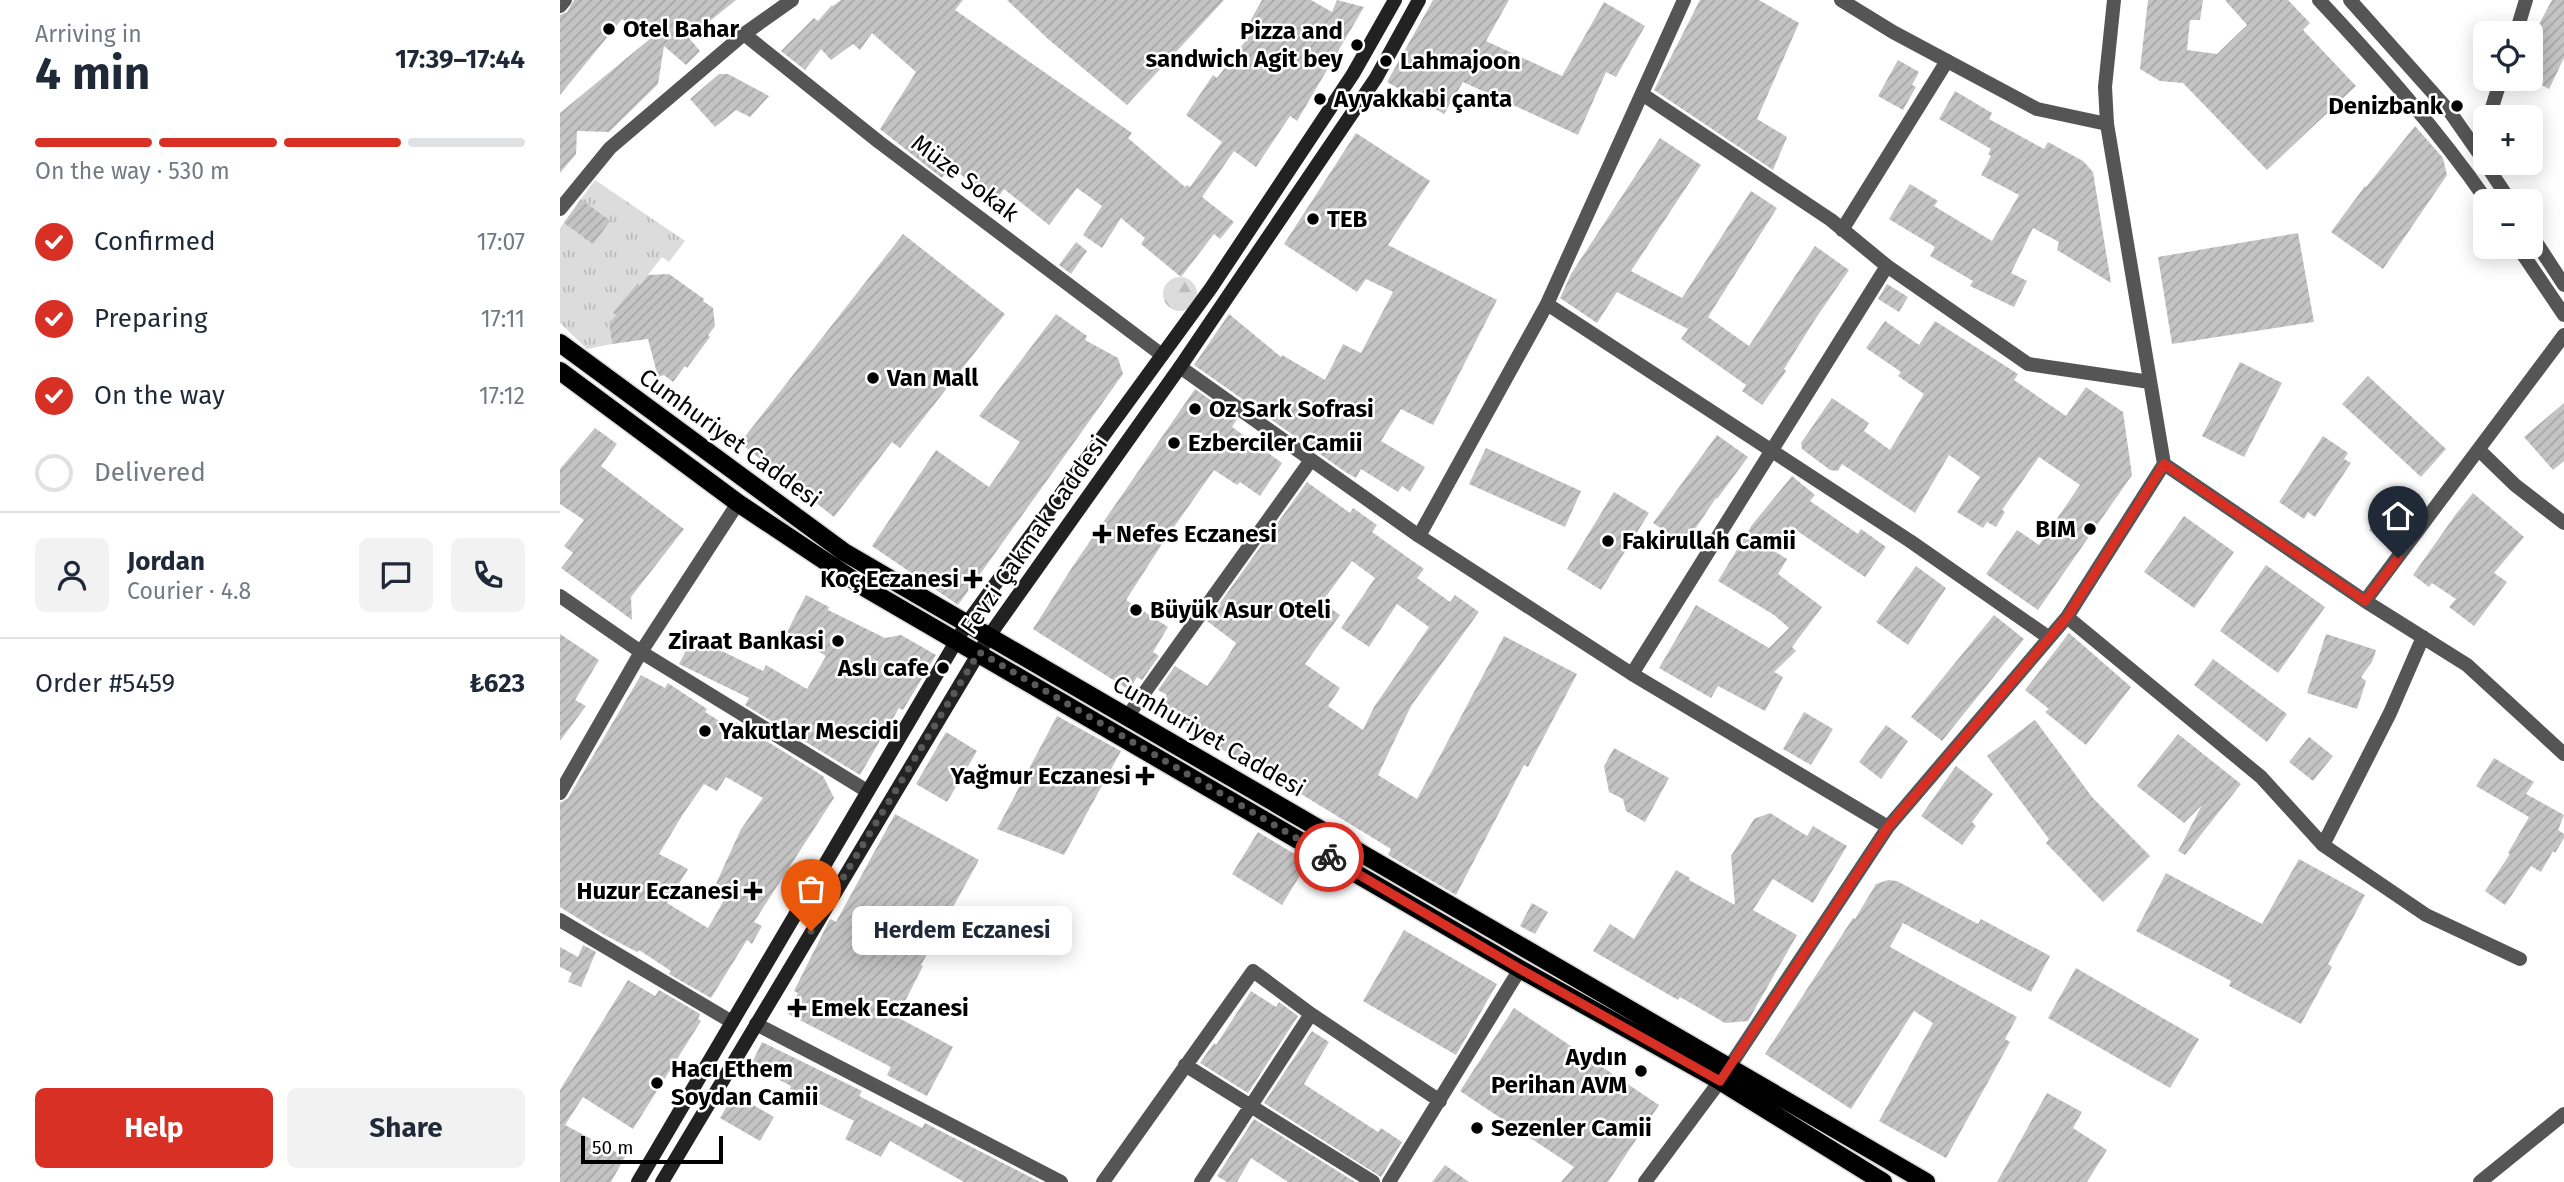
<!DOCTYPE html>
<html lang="en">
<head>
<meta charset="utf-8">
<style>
	:root { --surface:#fff; --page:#f2f2f3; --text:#1f2937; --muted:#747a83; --line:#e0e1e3; --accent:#d93025 }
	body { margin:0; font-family:"Fira Sans",sans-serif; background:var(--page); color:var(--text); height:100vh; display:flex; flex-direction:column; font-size:26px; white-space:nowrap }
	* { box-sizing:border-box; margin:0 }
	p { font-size:23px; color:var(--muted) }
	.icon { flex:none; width:38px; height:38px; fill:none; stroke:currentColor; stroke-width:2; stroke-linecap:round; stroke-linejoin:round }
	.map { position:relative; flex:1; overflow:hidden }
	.drawer { display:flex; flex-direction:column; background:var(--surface); width:560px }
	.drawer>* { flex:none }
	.buttons { position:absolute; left:1913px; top:21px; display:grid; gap:14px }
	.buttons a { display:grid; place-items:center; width:70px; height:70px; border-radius:10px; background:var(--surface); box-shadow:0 4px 18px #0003; font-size:35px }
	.scale { position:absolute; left:21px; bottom:18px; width:142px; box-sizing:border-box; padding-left:7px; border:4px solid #000; border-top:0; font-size:19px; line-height:24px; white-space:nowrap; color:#000; -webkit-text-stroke:5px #fff; paint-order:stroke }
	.pin { position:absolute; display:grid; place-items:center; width:60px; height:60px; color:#fff; margin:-72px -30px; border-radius:50% 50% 50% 0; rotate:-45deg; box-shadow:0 0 7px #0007 }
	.pin .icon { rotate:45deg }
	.courier { position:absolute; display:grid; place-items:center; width:70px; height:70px; margin:-35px; border:5px solid #d93025; border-radius:50%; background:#fff; color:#222; box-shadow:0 2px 9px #0007 }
	.bubble { position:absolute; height:49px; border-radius:10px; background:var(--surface); box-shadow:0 4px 18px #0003; font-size:23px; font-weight:700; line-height:49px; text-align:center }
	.overview em { font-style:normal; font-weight:700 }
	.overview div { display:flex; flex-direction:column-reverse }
	.overview { display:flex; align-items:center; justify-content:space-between; height:119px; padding:0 35px }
	h1 { font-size:46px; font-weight:700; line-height:52px }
	.bar { display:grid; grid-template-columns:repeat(4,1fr); gap:10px 7px; align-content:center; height:84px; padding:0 35px }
	.bar i { height:9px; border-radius:5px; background:var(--line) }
	.bar .current { background:var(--accent) }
	.bar p { grid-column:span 4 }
	.line { display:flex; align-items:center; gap:18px; padding:0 35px; border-top:2px solid var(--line) }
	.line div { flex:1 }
	.round { display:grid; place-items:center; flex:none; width:74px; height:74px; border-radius:10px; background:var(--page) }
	ol { padding:0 35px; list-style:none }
	li { display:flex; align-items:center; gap:21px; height:77px }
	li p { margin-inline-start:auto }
	li .icon { padding:7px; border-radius:50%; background:var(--accent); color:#fff; stroke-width:4 }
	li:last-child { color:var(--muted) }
	li i { width:38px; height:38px; border:4px solid var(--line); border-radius:50% }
	.action { display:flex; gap:14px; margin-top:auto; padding:14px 35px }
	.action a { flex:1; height:80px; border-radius:10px; background:var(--accent); color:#fff; font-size:28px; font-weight:700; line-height:80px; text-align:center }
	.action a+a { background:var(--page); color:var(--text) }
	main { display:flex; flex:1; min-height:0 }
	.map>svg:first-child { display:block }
</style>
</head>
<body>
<main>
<section class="drawer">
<div class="overview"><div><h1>4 min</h1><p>Arriving in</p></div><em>17:39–17:44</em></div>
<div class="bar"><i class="current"></i><i class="current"></i><i class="current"></i><i></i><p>On the way · 530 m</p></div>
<ol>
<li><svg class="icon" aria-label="check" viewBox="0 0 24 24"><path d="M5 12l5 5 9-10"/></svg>Confirmed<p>17:07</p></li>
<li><svg class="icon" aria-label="check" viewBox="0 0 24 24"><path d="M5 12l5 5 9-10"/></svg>Preparing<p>17:11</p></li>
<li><svg class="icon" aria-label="check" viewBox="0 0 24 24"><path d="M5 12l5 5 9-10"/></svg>On the way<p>17:12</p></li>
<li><i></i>Delivered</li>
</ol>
<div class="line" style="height:126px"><a class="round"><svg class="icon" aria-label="person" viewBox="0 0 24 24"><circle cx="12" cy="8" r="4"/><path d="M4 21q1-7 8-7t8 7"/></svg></a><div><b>Jordan</b><p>Courier · 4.8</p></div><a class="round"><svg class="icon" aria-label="chat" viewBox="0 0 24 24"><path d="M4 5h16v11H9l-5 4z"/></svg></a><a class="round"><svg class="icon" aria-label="phone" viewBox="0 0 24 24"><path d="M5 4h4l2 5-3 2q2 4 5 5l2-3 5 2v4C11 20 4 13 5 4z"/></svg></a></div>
<div class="line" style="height:91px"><div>Order #5459</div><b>₺623</b></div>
<div class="action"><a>Help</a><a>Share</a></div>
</section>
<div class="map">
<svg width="2004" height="1182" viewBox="0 0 2004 1182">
	<defs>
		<pattern id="grass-tufts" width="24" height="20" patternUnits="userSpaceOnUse" patternTransform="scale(1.75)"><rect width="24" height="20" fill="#dcdcdc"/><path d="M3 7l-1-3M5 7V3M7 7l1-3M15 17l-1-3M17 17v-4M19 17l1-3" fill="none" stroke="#bbb"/></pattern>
		<pattern id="forest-firs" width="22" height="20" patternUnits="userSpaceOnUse" patternTransform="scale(1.75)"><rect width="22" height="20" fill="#dcdcdc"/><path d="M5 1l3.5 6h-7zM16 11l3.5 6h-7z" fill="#bbb"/></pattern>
		<pattern id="building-hatch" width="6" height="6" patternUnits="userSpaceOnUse" patternTransform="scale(1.75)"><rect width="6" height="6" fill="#c4c4c4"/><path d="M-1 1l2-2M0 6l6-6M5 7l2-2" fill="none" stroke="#a7a7a7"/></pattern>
	</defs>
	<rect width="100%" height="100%" fill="#fff"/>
	<path fill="url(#grass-tufts)" d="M35,180l90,61 -16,21 -7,-5 -22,28 -4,-2 -22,30 2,2 -7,8 3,21 -25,5 -27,-26v-95z"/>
	<path fill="url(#forest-firs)" d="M603 294a17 17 0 1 1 34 0a17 17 0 1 1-34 0Z"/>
	<path fill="url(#building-hatch)" fill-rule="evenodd" d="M14,0h162l-47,38 11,13 -14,14 -22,-19 -6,38 -49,48 -32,-1 -1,23 -16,19v-60l91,-75 -29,-19 -62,76v-80l7,-3z
		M281,0h122l-8,10 177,123 -4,5 57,49 2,-2 3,2 32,-45 -36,-27 27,-40 4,3 34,-44 -6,-4 17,-30h49l21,12 5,-12 27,7 -67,114 -7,-5 -34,51 -22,-16 -32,46 32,25 -14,17 -6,-5 -33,43 -40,-33 4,-6 -24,-20 -19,30 -19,-13 19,-29 -25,-18 -28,37 -45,-36 -10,14 -43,-37 -9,12 -18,-14 -44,-35 36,-57 -44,-39 -12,17 -7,-6 -22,16 -10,-11 -16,21 -24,-19 33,-33 4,3 14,-16 1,1z
		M447,0h217l-97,105 -79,-66z
		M873,0h76l-23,41 76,35 42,-74 41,24 -29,51 -10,-5 -28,63 -115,-53 -19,32 -57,-32z
		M1140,0h59l40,23 -42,96 30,18 -14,33 -119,-80z
		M1588,0h55l-3,20h-10l-3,30 30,4 30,-29 -22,-25h63l22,23 -7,7 53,56 -89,84 -84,-87 -23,-2 -20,-12z
		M1992,0h12v58l-15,31 -19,-10v-38z
		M1338,60l21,12 -7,13 4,2 -13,23 -25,-14z
		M159,74h9l41,22 -19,21 -14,-7 -21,17 -25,-28z
		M1395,91l37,22 -3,6 55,30 4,-7 35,19 10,11 18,111 -54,-33 2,-8 -26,-14 -22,45 16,8 -13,26 -44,-21 3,-5 -43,-25 5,-9 -46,-28 21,-35 28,17 -4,5 58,35 27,-46 -38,-20 10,-19 -3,-2 3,-5 -52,-30z
		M1855,126l28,32 4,17 -64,94 -52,-37 34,-46 1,1z
		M796,133l74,48 -42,64 109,55 -64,125 -32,-16 -20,32 44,26 -15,25 -8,-6 -4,6 -37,-23 -5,9 -12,-7 -150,-106 35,-51 52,43 1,-2 43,25 18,-36 18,9 32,-61 -27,-13 -9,13 -73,-48z
		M1100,138l41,27 -70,106 51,27 69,-107 26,17 -69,109 41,29 66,-100 34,24 -33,48 -32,51 2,2 -24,34 -20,-14 4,-6 -65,-46 7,-10 -71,-37 -20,31 -37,-25 11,-24z
		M21,199l29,22 -17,23 -29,-21z
		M1738,233l16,89 -142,22 -14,-87z
		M343,234l102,80 -105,134 -8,-6 -58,75 -94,-74z
		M516,242l11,9 -16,23 -12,-9z
		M109,274l35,25 -1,2 10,7 2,18 -7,9 2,2 -23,31 -2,-2 -12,16 -9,-7 -6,2 -10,-38 -36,5 -3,-21 7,-8 -3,-2 24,-30 3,2 8,-10z
		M1327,284l21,13 -9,15 -21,-13z
		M496,314l31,22 -2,4 33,18 5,16 -165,231 -86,-59 64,-96 53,37 31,-45 -41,-26z
		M1325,321l34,24 16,-24 83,53 -4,6 52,36 20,-29 37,25 9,63 -94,135 -52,-36 31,-44 22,15 41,-60 -41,-28 -37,53 3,2 -9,15 -9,-5 -4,6 -26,-16 23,-35 -31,-22 -34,58 -73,-49 -4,7 -8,-1 -28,-21 -1,-6 31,-45 37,25 -5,8 26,19 34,-56 -26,-18 3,-4 -35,-24z
		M1680,362l42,21 -38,74 -42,-21z
		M1808,376l78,73 -25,28 -79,-73z
		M635,389l42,30 -5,8 50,36 -22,33 -20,-14 -3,3 -23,-15 -52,74 -36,56 42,27 -15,25 6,4 -17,24 -5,-3 -8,13 -96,-61 40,-63z
		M2004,403v58l-11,9 -29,-33z
		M35,428l22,16 -16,22 83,63 -53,68 1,23 -71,-52 12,-15 -9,-7 20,-26 -24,-16v-35z
		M1157,435l31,22 -31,42 -1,-1 -31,46 -32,-21z
		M1763,436l25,17 -4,6 7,4 -36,54 -7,-5 -4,7 -25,-17z
		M926,448l95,43 -16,36 -96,-43z
		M1232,476l23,19 -5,6 48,33 3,-5 25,18 -21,30 -75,-51 -19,23 16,10 -9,15 44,33 -30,40 4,4 -22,21 9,5 -18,34 -47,-25 -7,12 -52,-30 37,-63 73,43 20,-20 -15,-13 -56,-34 34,-56z
		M747,482l43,31 3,-5 24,17 -5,7 52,37 -7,9 33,24 5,-7 24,17 -68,94 -33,69 39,24 87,-163 73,38 -49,93 -4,-2 -68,130 -68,-40 3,-6 -90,-55 -21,-14 2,-2 -34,-23 -4,6 -31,-16 -39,-29 -2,4 -15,-9 10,-16 -9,-5 17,-24 32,20 20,-28 9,-15 -29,-22zM792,561l23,17 -34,50 28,19 28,-43 32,23 -55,80 -11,23 -35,-24 12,-18 -35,-24 35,-49 -18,-13z
		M1823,491l28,23 -24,30 -18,-14 5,-6 -7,-6 6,-7 -4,-4z
		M1054,492l35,21 -48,77 -34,-21z
		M1913,493l51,44 -30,36 13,9 -33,44 -25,-19 7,-8 -24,-16 -3,4 -16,-12 43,-61z
		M1624,516l50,36 -40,56 -50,-36z
		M1706,565l59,42 -47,66 -58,-42z
		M1356,566l30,22 -38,57 -32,-23z
		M246,595l23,12 -1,3 57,28 16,-3 35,20 -33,55 -4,-2 -39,67 -115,-70 4,-7 -70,-34 14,-27 70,34 3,-6 41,24 19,-33 -39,-24z
		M1434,615l30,24 -82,102 -31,-24z
		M1509,633l62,54 -45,58 -41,-33 4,-3 -24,-19z
		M0,634l39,26 -24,40 11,6 -26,35z
		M1766,634l50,16 -4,12 -11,15 5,4 -9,28 -50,-16z
		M1653,659l74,55 -20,28 -73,-57z
		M81,675l24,13 3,-5 39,26 -2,3 27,17 4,-7 87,54 11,22 -80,124 8,4 -10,18 -5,-4 -36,58 -42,-24 2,-3 -32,-21 -2,2 -34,-18 -43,-27v-104l8,-5zM166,777l37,21 -22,31 -27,59 13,7 -19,33 -41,-25 21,-34 -29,-15 24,-40 21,-30 13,7z
		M1244,712l29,17 -22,36 -28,-16z
		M497,716l64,35 -57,104 -67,-26z
		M1475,720l57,77 58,59 -47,46 -57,-59 3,-4 -62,-83z
		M1326,725l22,16 -27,38 -22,-17z
		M386,732l31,19 -30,51 -31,-18z
		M1618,734l63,50 -56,71 -7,-4 24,-46 -18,18 -47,-37z
		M1749,737l24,19 -20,25 -24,-19z
		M1054,748l55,30 -24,44 -19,-11 -3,-12 -14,-7 -5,-26z
		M1934,758l40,24 -8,12 38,21 -6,15 6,4v4l-9,15 -2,-2 -12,21 -10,-6 -26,39 -20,-14 25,-37 -2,-1 21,-36 -53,-31z
		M1396,766l37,28 -21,28 4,4 -14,19 -41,-29z
		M1210,813l37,23 6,-10 34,20 -34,57 -40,-24 -20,31 44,25 -49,86 -23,2 -45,-26 -2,3 -85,-49 17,-27 24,15 42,-69 14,8 -1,2 46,25 -4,-49 23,-37z
		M335,814l84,46 -58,105 2,1 -26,51 56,30 -26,49 -40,-21 4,-8 -103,-53 10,-21 -4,-2 35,-70 2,-2 5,3z
		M698,832l50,30 -26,43 -50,-31z
		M1739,859l66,36 -37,69 4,3 -31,57 -72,-38 2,-5 -95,-50 30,-58 96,51z
		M1328,880l9,1 81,43 3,-5 69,37 -19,36 -128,-69 -13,24 127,70 -12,22 5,3 -64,116 -67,-37 54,-98 -19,-12 -63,98 -86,-55 88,-136 2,1 21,-35z
		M972,903l16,9 -13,22 -15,-8z
		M844,930l93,54 -41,71 -93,-54z
		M23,945l13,7 -15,35 -13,-5 4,-9 -12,-6v-20l18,10z
		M1516,968l123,71 -29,49 -122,-70z
		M68,980l27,16 4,-6 41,24 -2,5 3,2 -68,108 -50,-32 -18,28 60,32 -14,25h-51v-92z
		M691,991l25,16 3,-5 19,14 -50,77 -48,-30 14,-20 2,2z
		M954,1008l145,97 -51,77h-47l13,-15 -114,-76z
		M752,1031l17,11 -25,42 74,48 3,-4 21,14 -21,35 -117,-74z
		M202,1042l100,49 -3,5 63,32 3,-5 115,59h-76l-74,-41 -9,16 -36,-18 9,-18 -64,-32 1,-3 -40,-21z
		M1487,1093l35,19 -9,16 34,22 -20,32h-90z
		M174,1094l40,23 -14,24 -40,-23z
		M694,1119l101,63h-67l-37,-24 -14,24h-10l-10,-6z
		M885,1165l24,17h-37z"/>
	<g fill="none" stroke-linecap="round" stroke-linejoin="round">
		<defs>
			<path id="primary" d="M0,343l284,209 1082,630
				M0,371l178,132 129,86 653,380 200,112 163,101"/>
		</defs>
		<use href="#primary" stroke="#dbdbdb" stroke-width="21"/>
		<path stroke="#555" stroke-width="14" d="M1124,0l-137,304 -128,232 213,138 256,153
			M1956,33l10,-33
			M184,34l135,108 283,213
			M1082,94l189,126 56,46 141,98 122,18
			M1929,117l12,-38
			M1915,147l10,-21
			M1282,230l105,-169
			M987,304l363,237 138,96
			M620,367l239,169
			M1919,450l36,35 49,38
			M1604,464l201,137 102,64 97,89
			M0,596l81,56 226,139
			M1805,601l199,-266
			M1507,617l194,160 62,68 103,70 94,44
			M1072,674l255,-408
			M567,717l184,-257
			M0,793l81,-141 97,-149
			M1763,845l67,-132 33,-76
			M0,920l172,102
			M196,1024l305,158
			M625,1065l188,117
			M543,1182l150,-211 58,43 129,87
			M641,1182l110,-168
			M829,1182l131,-213
			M1085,1182l75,-101 168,-254 179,-210 97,-153 -57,-340 -2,-37 9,-87
			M1920,1182l84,-68"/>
		<path stroke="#555" stroke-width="14" d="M1281,0l52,32 144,77 70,15
			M1759,0c60,64 118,129 168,201
			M1790,0l100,112 35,50
			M0,6l5,-6
			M1925,163l25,38
			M0,209l50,-61 134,-114 48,-34
			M1970,233l34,52
			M1958,247l46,68"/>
		<path stroke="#222" stroke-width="14" d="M78,1182l329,-559 244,-335 142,-214 42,-74
			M102,1182l327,-546 191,-269 196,-289 43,-78"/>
		<use href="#primary" stroke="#000" stroke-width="18"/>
	</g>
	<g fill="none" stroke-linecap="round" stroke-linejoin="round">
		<path stroke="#595959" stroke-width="7" stroke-dasharray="0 12.6" d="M251,931l168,-279 350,205"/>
		<path stroke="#d93025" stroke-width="9" d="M769,857l191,112 200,112 168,-254 179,-210 97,-153 201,137 33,-43"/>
	</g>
	<g fill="#000" stroke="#fff" stroke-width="2.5">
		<circle cx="49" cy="29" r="7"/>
		<circle cx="797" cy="45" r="7"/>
		<circle cx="826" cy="61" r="7"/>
		<circle cx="760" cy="99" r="7"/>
		<circle cx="1897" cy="106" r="7"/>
		<circle cx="753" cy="219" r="7"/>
		<circle cx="313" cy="378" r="7"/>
		<circle cx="635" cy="409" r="7"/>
		<circle cx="614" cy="443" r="7"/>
		<circle cx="1530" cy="529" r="7"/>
		<path d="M538.5 523.5h7v7h7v7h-7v7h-7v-7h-7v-7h7z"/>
		<circle cx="1048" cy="541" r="7"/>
		<path d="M409.5 568.5h7v7h7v7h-7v7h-7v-7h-7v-7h7z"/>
		<circle cx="576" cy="610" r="7"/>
		<circle cx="278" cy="641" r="7"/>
		<circle cx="383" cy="668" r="7"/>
		<circle cx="145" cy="731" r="7"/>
		<path d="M581.5 765.5h7v7h7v7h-7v7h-7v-7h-7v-7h7z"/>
		<path d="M189.5 880.5h7v7h7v7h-7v7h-7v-7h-7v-7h7z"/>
		<path d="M233.5 997.5h7v7h7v7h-7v7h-7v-7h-7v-7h7z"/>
		<circle cx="1081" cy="1071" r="7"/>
		<circle cx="97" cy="1083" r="7"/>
		<circle cx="917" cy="1128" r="7"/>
	</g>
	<g text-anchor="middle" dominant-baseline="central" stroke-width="5" stroke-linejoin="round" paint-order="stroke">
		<g font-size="24" font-weight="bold" fill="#000" stroke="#fff" text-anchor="start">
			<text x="63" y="29">Otel Bahar</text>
			<text x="783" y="31" text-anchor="end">Pizza and<tspan x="783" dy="28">sandwich Agit bey</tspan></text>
			<text x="840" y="61">Lahmajoon</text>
			<text x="774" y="99">Ayyakkabi çanta</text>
			<text x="1883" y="106" text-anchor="end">Denizbank</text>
			<text x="767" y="219">TEB</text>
			<text x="327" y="378">Van Mall</text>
			<text x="649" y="409">Oz Sark Sofrasi</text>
			<text x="628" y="443">Ezberciler Camii</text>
			<text x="1516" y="529" text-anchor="end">BIM</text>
			<text x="556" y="534">Nefes Eczanesi</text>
			<text x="1062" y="541">Fakirullah Camii</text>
			<text x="399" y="579" text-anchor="end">Koç Eczanesi</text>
			<text x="590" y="610">Büyük Asur Oteli</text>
			<text x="264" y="641" text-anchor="end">Ziraat Bankasi</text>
			<text x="369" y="668" text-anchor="end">Aslı cafe</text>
			<text x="159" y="731">Yakutlar Mescidi</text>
			<text x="571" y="776" text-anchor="end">Yağmur Eczanesi</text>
			<text x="179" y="891" text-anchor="end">Huzur Eczanesi</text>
			<text x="251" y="1008">Emek Eczanesi</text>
			<text x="1067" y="1057" text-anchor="end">Aydın<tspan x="1067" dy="28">Perihan AVM</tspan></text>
			<text x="111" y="1069">Hacı Ethem<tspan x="111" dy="28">Soydan Camii</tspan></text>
			<text x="931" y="1128">Sezenler Camii</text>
		</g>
		<g font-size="24" fill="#000" stroke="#fff">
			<text transform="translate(405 178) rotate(37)">Müze Sokak</text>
			<text transform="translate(170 438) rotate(36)">Cumhuriyet Caddesi</text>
			<text transform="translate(474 535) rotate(-55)">Fevzi Çakmak Caddesi</text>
			<text transform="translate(649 736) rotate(30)">Cumhuriyet Caddesi</text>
		</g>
	</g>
</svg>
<div class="buttons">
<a><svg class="icon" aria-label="locate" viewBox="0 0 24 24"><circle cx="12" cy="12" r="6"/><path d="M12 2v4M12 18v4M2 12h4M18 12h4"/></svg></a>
<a>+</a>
<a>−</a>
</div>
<div class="scale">50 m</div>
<div class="pin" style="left:251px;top:931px;background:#ea580c"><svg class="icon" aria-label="bag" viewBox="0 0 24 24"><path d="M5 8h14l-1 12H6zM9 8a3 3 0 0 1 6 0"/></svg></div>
<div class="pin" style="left:1838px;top:558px;background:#1f2937"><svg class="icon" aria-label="home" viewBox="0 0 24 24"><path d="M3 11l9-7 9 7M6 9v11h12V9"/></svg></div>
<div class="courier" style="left:769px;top:857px"><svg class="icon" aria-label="bike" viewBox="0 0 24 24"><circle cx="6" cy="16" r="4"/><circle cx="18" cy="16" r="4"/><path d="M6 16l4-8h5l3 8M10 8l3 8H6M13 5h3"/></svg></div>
<div class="bubble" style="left:292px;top:906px;width:220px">Herdem Eczanesi</div>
</div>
</main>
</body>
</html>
